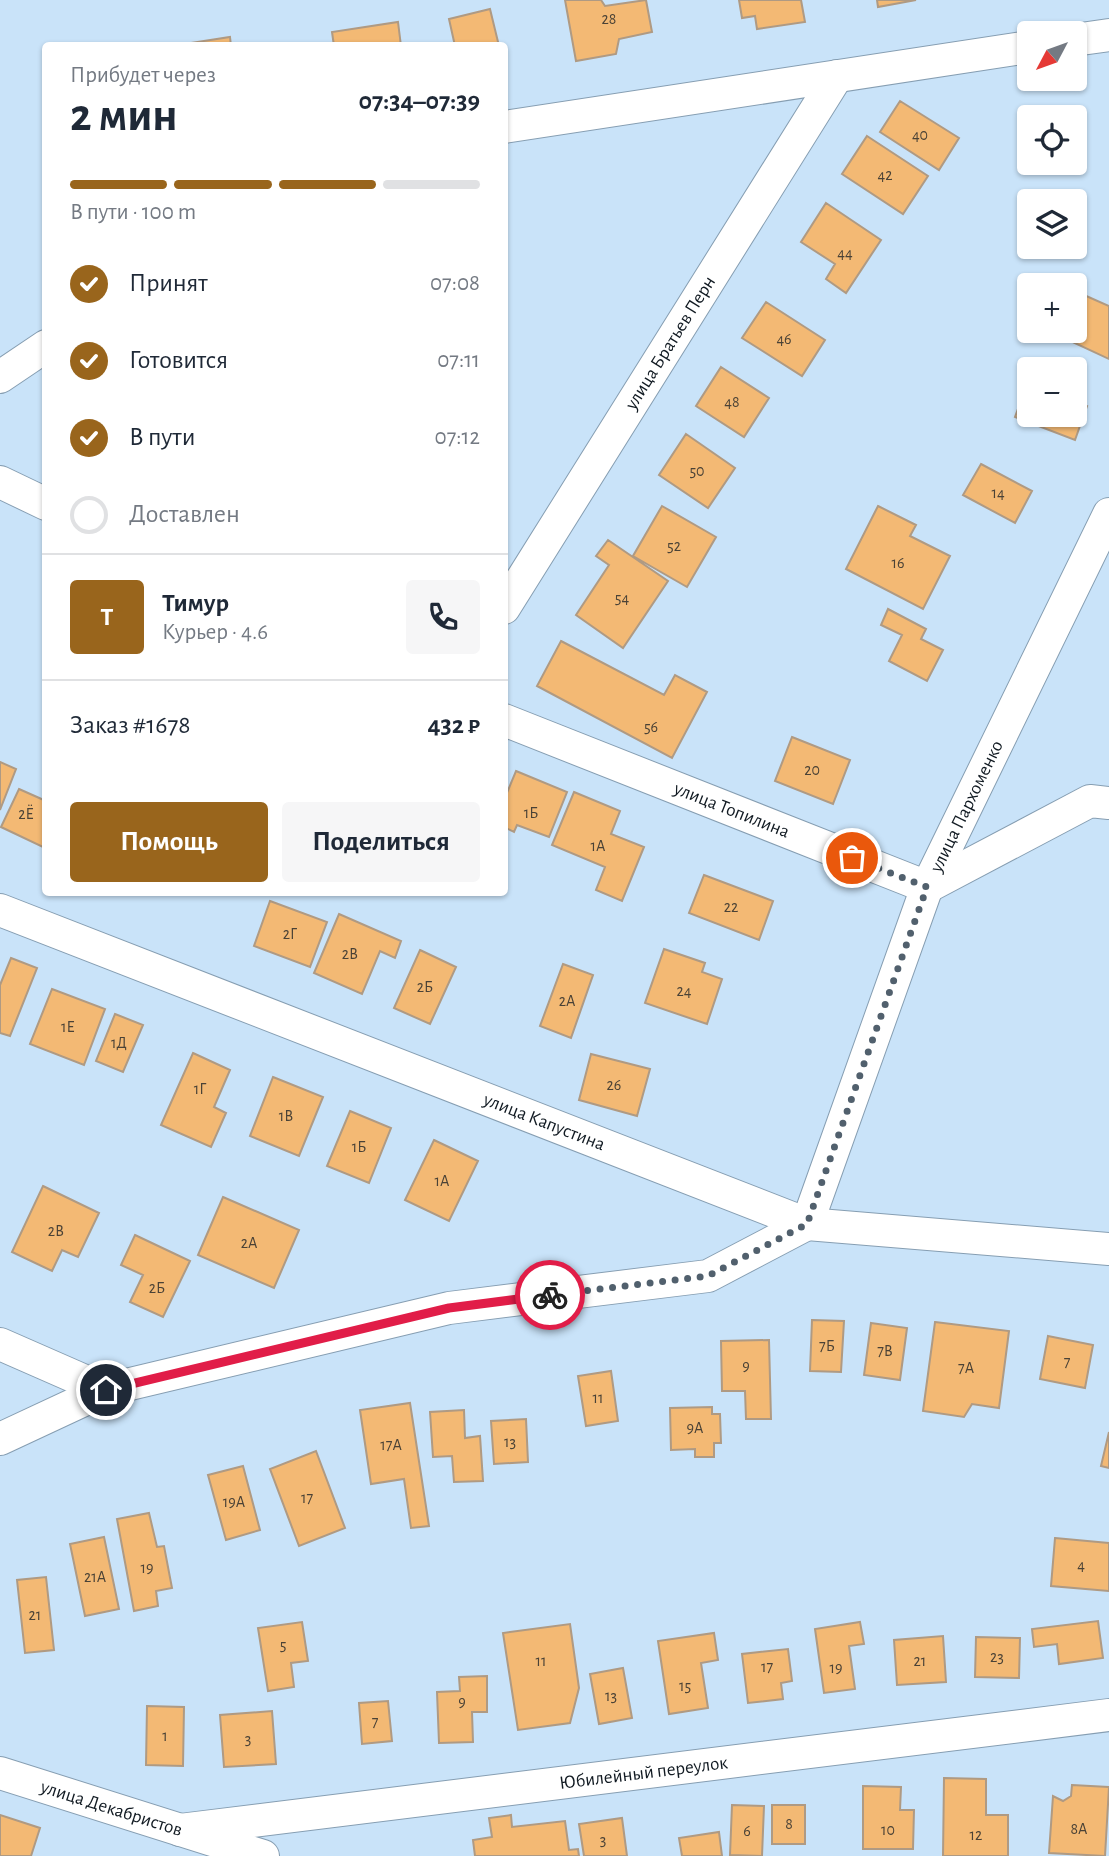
<!DOCTYPE html>
<html lang="ru">
<head>
<meta charset="utf-8">
<style>
	:root { --surface:#fff; --page:#f6f6f7; --text:#1f2937; --muted:#747a83; --line:#e0e1e3; --accent:#99651c }
	body { margin:0; font-family:"Alegreya Sans",sans-serif; background:var(--page); color:var(--text); height:100vh; display:flex; flex-direction:column; font-size:26px; white-space:nowrap }
	* { box-sizing:border-box; margin:0 }
	p { font-size:23px; color:var(--muted) }
	.icon { flex:none; width:38px; height:38px; fill:none; stroke:currentColor; stroke-width:2; stroke-linecap:round; stroke-linejoin:round }
	.map { position:relative; flex:1; overflow:hidden }
	.panel { position:absolute; left:42px; top:42px; width:466px; height:854px; display:flex; flex-direction:column; background:var(--surface); border-radius:7px; box-shadow:0 2px 5px #0004 }
	.panel>* { flex:none }
	.needle { width:46px; rotate:229deg }
	.fabs { position:absolute; left:1017px; top:21px; display:grid; gap:14px }
	.fabs a { display:grid; place-items:center; width:70px; height:70px; border-radius:7px; background:var(--surface); box-shadow:0 2px 5px #0004; font-size:35px }
	.pin { position:absolute; display:grid; place-items:center; width:60px; height:60px; color:#fff; margin:-30px; border:4px solid #fff; border-radius:50%; box-shadow:0 2px 7px #0007 }
	.courier { position:absolute; display:grid; place-items:center; width:70px; height:70px; margin:-35px; border:5px solid #e11d48; border-radius:50%; background:#fff; color:#222; box-shadow:0 2px 9px #0007 }
	.overview em { font-style:normal; font-weight:700 }
	.overview div { display:flex; flex-direction:column-reverse }
	.overview { display:flex; align-items:center; justify-content:space-between; height:119px; padding:0 28px }
	h1 { font-size:46px; font-weight:700; line-height:52px }
	.bar { display:grid; grid-template-columns:repeat(4,1fr); gap:10px 7px; align-content:center; height:84px; padding:0 28px }
	.bar i { height:9px; border-radius:5px; background:var(--line) }
	.bar .current { background:var(--accent) }
	.bar p { grid-column:span 4 }
	.line { display:flex; align-items:center; gap:18px; padding:0 28px; border-top:2px solid var(--line) }
	.line div { flex:1 }
	.round { display:grid; place-items:center; flex:none; width:74px; height:74px; border-radius:7px; background:var(--page) }
	ol { padding:0 28px; list-style:none }
	li { display:flex; align-items:center; gap:21px; height:77px }
	li p { margin-inline-start:auto }
	li .icon { padding:7px; border-radius:50%; background:var(--accent); color:#fff; stroke-width:4 }
	li:last-child { color:var(--muted) }
	li i { width:38px; height:38px; border:4px solid var(--line); border-radius:50% }
	.primary-button { display:flex; gap:14px; margin-top:auto; padding:14px 28px }
	.primary-button a { flex:1; height:80px; border-radius:7px; background:var(--accent); color:#fff; font-size:28px; font-weight:700; line-height:80px; text-align:center }
	.primary-button a+a { background:var(--page); color:var(--text) }
	.map>svg:first-child { display:block }
</style>
</head>
<body>
<div class="map">
<svg width="1109" height="1856" viewBox="0 0 1109 1856">
	<rect width="100%" height="100%" fill="#c9e3f9"/>
	<path fill="#f3b974" stroke="#af9a83" stroke-width="2" d="M565,0h36l4,6 41,-6 6,32 -33,7 -3,15 -40,7z
		M739,0h62l4,22 -48,7 -2,-13 -13,2z
		M877,0h39l-38,7z
		M490,9l9,37h-44l-6,-27z
		M398,22l3,24h-67l-2,-14z
		M230,37l1,9h-47v-2z
		M900,101l59,37 -20,32 -59,-38z
		M867,136l61,40 -25,38 -61,-40z
		M826,203l55,37 -35,53 -20,-14 9,-15 -34,-22z
		M1084,295l25,11v53l-45,-21 4,-7h6v-15z
		M766,302l59,38 -23,36 -60,-38z
		M721,367l48,31 -25,39 -48,-31z
		M1029,379v36h45v-14l13,5 -12,34 -60,-23z
		M686,434l49,34 -27,40 -49,-33z
		M981,464l51,27 -17,32 -52,-28z
		M662,506l54,31 -29,50 -54,-31z
		M878,506l38,19 -6,11 40,20 -27,53 -77,-40z
		M608,540l60,41 -45,67 -47,-33 33,-50 -13,-9z
		M888,609l38,20 -5,10 22,11 -16,31 -38,-20 13,-26 -21,-10z
		M561,641l103,54 11,-20 32,17 -35,66 -135,-72z
		M792,737l58,23 -17,44 -58,-23z
		M0,762l16,7 -16,41z
		M516,771l51,21 -18,45 -32,-12 -3,7 -10,-5v-27z
		M19,789l27,12 -1,47 -44,-21z
		M574,792l46,19 -9,23 33,13 -22,54 -26,-11 9,-23 -53,-22z
		M704,875l69,26 -14,39 -70,-27z
		M270,901l57,21 -17,45 -56,-21z
		M339,914l62,27 -6,17 -15,-7 -18,43 -48,-21z
		M664,949l41,14 -3,9 20,7 -15,45 -62,-21z
		M420,950l36,17 -26,57 -36,-16z
		M11,958l26,10 -27,68 -10,-3v-48z
		M563,964l30,11 -22,63 -31,-12z
		M52,989l53,20 -21,56 -54,-21z
		M115,1014l28,11 -20,47 -27,-11z
		M193,1053l37,17 -16,37 12,6 -15,34 -50,-22z
		M591,1054l59,15 -13,47 -58,-16z
		M273,1077l50,20 -24,59 -49,-20z
		M350,1111l41,17 -22,55 -42,-17z
		M434,1140l44,21 -29,60 -44,-21z
		M43,1186l56,27 -21,44 -16,-7 -10,21 -40,-19z
		M223,1197l76,33 -25,58 -76,-33z
		M135,1235l55,26 -27,56 -33,-15 13,-27 -22,-10z
		M812,1320l32,1 -3,51 -31,-1z
		M935,1322l74,9 -10,77 -27,-4 -8,13 -41,-6z
		M871,1323l36,5 -7,52 -36,-5z
		M1048,1336l45,9 -8,43 -45,-9z
		M769,1340l2,79h-25l-1,-28h-23l-1,-50z
		M611,1371l7,50 -32,5 -8,-50z
		M410,1403l19,123 -18,2 -7,-49 -33,5 -11,-74z
		M712,1407v7h8l1,29h-7v14h-19v-8l-24,1 -1,-42z
		M464,1410l1,28 15,-2 3,45 -29,1 -2,-26 -19,1 -3,-45z
		M526,1419l2,43 -34,2 -3,-43z
		M1109,1432v36l-8,-2z
		M316,1451l29,77 -46,18 -29,-77z
		M243,1466l17,64 -34,10 -18,-65z
		M149,1513l8,34 7,-1 8,42 -16,3 2,15 -24,5 -17,-92z
		M104,1537l15,72 -34,7 -15,-72z
		M1055,1538l54,5v48l-58,-5z
		M46,1577l8,73 -29,3 -8,-73z
		M1098,1621l5,37 -44,6 -2,-20 -23,3 -2,-18z
		M302,1622l6,39 -17,2 3,24 -26,4 -10,-63z
		M860,1622l4,22 -15,2 6,43 -31,4 -9,-64z
		M570,1624l9,64 -9,35 -52,7 -15,-97z
		M714,1633l4,27 -17,3 7,45 -39,6 -11,-73z
		M943,1636l3,46 -49,3 -3,-45z
		M976,1637l44,1 -1,40 -44,-1z
		M788,1649l4,32 -11,2 2,16 -35,4 -6,-49z
		M623,1668l9,50 -33,6 -9,-50z
		M487,1676v36h-15l1,30 -34,1 -2,-51 23,-1 -1,-14z
		M388,1701l4,40 -30,3 -3,-41z
		M147,1706l37,1 -1,59 -37,-1z
		M272,1711l4,53 -52,3 -4,-52z
		M944,1778l42,1v36h22v41h-65z
		M1072,1785l37,2 -4,69 -56,-3 4,-57 10,5 8,-5z
		M863,1786l38,1 -1,23h14l-1,39h-50z
		M732,1805l32,1 -2,50 -32,-1z
		M772,1805h33v39h-33z
		M0,1815l40,13 -9,28h-31z
		M511,1815l1,12 53,-6 4,29 9,-1 1,7h-104l-2,-16 19,-3 -3,-19z
		M622,1818l5,38h-43l-5,-32z
		M719,1832l3,24h-40l-3,-18z"/>
	<g fill="none" stroke-linecap="round" stroke-linejoin="round">
		<defs>
			<g id="minor">
				<path d="M1074,40l35,-5"/>
				<path d="M504,127l525,-80"/>
				<path d="M0,377l46,-31"/>
				<path d="M0,482l46,22"/>
				<path id="s1" d="M504,608l333,-532"/>
				<path id="s2" d="M504,720l423,167 163,-86 19,2"/>
				<path id="s3" d="M0,910l807,314 302,25"/>
				<path d="M0,1344l105,46"/>
				<path id="s4" d="M0,1439l105,-49 344,-82 259,-32 99,-52 120,-337 182,-373"/>
				<path id="s5" d="M0,1773l263,83"/>
				<path id="s6" d="M180,1830l929,-115"/>
			</g>
		</defs>
		<use href="#minor" stroke="#869eb2" stroke-width="34"/>
		<use href="#minor" stroke="#fff" stroke-width="32"/>
	</g>
	<g fill="none" stroke-linecap="round" stroke-linejoin="round">
		<path stroke="#51606d" stroke-width="7" stroke-dasharray="0 12.6" d="M550,1295l158,-19 99,-52 120,-337 -75,-29"/>
		<path stroke="#e11d48" stroke-width="9" d="M106,1390l343,-82 101,-13"/>
	</g>
	<g text-anchor="middle" dominant-baseline="central" stroke-width="6" stroke-linejoin="round" paint-order="stroke">
		<g font-size="16" fill="#4a4236">
			<text x="609" y="19">28</text>
			<text x="920" y="135">40</text>
			<text x="885" y="175">42</text>
			<text x="845" y="253">44</text>
			<text x="784" y="339">46</text>
			<text x="732" y="402">48</text>
			<text x="697" y="471">50</text>
			<text x="998" y="493">14</text>
			<text x="674" y="546">52</text>
			<text x="898" y="563">16</text>
			<text x="622" y="598">54</text>
			<text x="651" y="727">56</text>
			<text x="812" y="770">20</text>
			<text x="531" y="813">1Б</text>
			<text x="26" y="814">2Ё</text>
			<text x="598" y="846">1А</text>
			<text x="731" y="907">22</text>
			<text x="290" y="934">2Г</text>
			<text x="350" y="954">2В</text>
			<text x="425" y="987">2Б</text>
			<text x="684" y="991">24</text>
			<text x="567" y="1001">2А</text>
			<text x="68" y="1027">1Е</text>
			<text x="119" y="1043">1Д</text>
			<text x="614" y="1085">26</text>
			<text x="200" y="1089">1Г</text>
			<text x="286" y="1116">1В</text>
			<text x="359" y="1147">1Б</text>
			<text x="442" y="1181">1А</text>
			<text x="56" y="1231">2В</text>
			<text x="249" y="1243">2А</text>
			<text x="157" y="1288">2Б</text>
			<text x="827" y="1346">7Б</text>
			<text x="885" y="1351">7В</text>
			<text x="1067" y="1362">7</text>
			<text x="746" y="1366">9</text>
			<text x="966" y="1368">7А</text>
			<text x="598" y="1398">11</text>
			<text x="695" y="1428">9А</text>
			<text x="510" y="1442">13</text>
			<text x="391" y="1445">17А</text>
			<text x="307" y="1498">17</text>
			<text x="234" y="1502">19А</text>
			<text x="1081" y="1565">4</text>
			<text x="147" y="1568">19</text>
			<text x="95" y="1577">21А</text>
			<text x="35" y="1615">21</text>
			<text x="283" y="1645">5</text>
			<text x="997" y="1657">23</text>
			<text x="541" y="1661">11</text>
			<text x="920" y="1661">21</text>
			<text x="767" y="1667">17</text>
			<text x="836" y="1668">19</text>
			<text x="685" y="1686">15</text>
			<text x="611" y="1696">13</text>
			<text x="462" y="1702">9</text>
			<text x="375" y="1722">7</text>
			<text x="165" y="1736">1</text>
			<text x="248" y="1739">3</text>
			<text x="789" y="1824">8</text>
			<text x="1079" y="1829">8А</text>
			<text x="888" y="1830">10</text>
			<text x="747" y="1831">6</text>
			<text x="976" y="1835">12</text>
			<text x="603" y="1840">3</text>
		</g>
		<g font-size="19" fill="#111a22" stroke="#fff">
			<text stroke="none"><textPath href="#s1" startOffset="313">улица Братьев Перн</textPath></text>
			<text stroke="none"><textPath href="#s4" startOffset="1290">улица Пархоменко</textPath></text>
			<text stroke="none"><textPath href="#s2" startOffset="245">улица Топилина</textPath></text>
			<text stroke="none"><textPath href="#s3" startOffset="584">улица Капустина</textPath></text>
			<text stroke="none"><textPath href="#s6" startOffset="467">Юбилейный переулок</textPath></text>
			<text stroke="none"><textPath href="#s5" startOffset="117">улица Декабристов</textPath></text>
		</g>
	</g>
</svg>
<div class="fabs">
<a><svg class="needle" viewBox="-14 -14 28 28"><path d="M0-13l5 13h-10z" fill="#e53935"/><path d="M0 13l5-13h-10z" fill="#747a83"/></svg></a>
<a><svg class="icon" aria-label="locate" viewBox="0 0 24 24"><circle cx="12" cy="12" r="6"/><path d="M12 2v4M12 18v4M2 12h4M18 12h4"/></svg></a>
<a><svg class="icon" aria-label="layers" viewBox="0 0 24 24"><path d="M12 4l9 5-9 5-9-5zM3 14l9 5 9-5"/></svg></a>
<a>+</a>
<a>−</a>
</div>
<div class="pin" style="left:852px;top:858px;background:#ea580c"><svg class="icon" aria-label="bag" viewBox="0 0 24 24"><path d="M5 8h14l-1 12H6zM9 8a3 3 0 0 1 6 0"/></svg></div>
<div class="pin" style="left:106px;top:1390px;background:#1f2937"><svg class="icon" aria-label="home" viewBox="0 0 24 24"><path d="M3 11l9-7 9 7M6 9v11h12V9"/></svg></div>
<div class="courier" style="left:550px;top:1295px"><svg class="icon" aria-label="bike" viewBox="0 0 24 24"><circle cx="6" cy="16" r="4"/><circle cx="18" cy="16" r="4"/><path d="M6 16l4-8h5l3 8M10 8l3 8H6M13 5h3"/></svg></div>
<section class="panel">
<div class="overview"><div><h1>2 мин</h1><p>Прибудет через</p></div><em>07:34–07:39</em></div>
<div class="bar"><i class="current"></i><i class="current"></i><i class="current"></i><i></i><p>В пути · 100 m</p></div>
<ol>
<li><svg class="icon" aria-label="check" viewBox="0 0 24 24"><path d="M5 12l5 5 9-10"/></svg>Принят<p>07:08</p></li>
<li><svg class="icon" aria-label="check" viewBox="0 0 24 24"><path d="M5 12l5 5 9-10"/></svg>Готовится<p>07:11</p></li>
<li><svg class="icon" aria-label="check" viewBox="0 0 24 24"><path d="M5 12l5 5 9-10"/></svg>В пути<p>07:12</p></li>
<li><i></i>Доставлен</li>
</ol>
<div class="line" style="height:126px"><b class="round" style="background:var(--accent);color:#fff">Т</b><div><b>Тимур</b><p>Курьер · 4.6</p></div><a class="round"><svg class="icon" aria-label="phone" viewBox="0 0 24 24"><path d="M5 4h4l2 5-3 2q2 4 5 5l2-3 5 2v4C11 20 4 13 5 4z"/></svg></a></div>
<div class="line" style="height:91px"><div>Заказ #1678</div><b>432 ₽</b></div>
<div class="primary-button"><a>Помощь</a><a>Поделиться</a></div>
</section>
</div>
</body>
</html>
